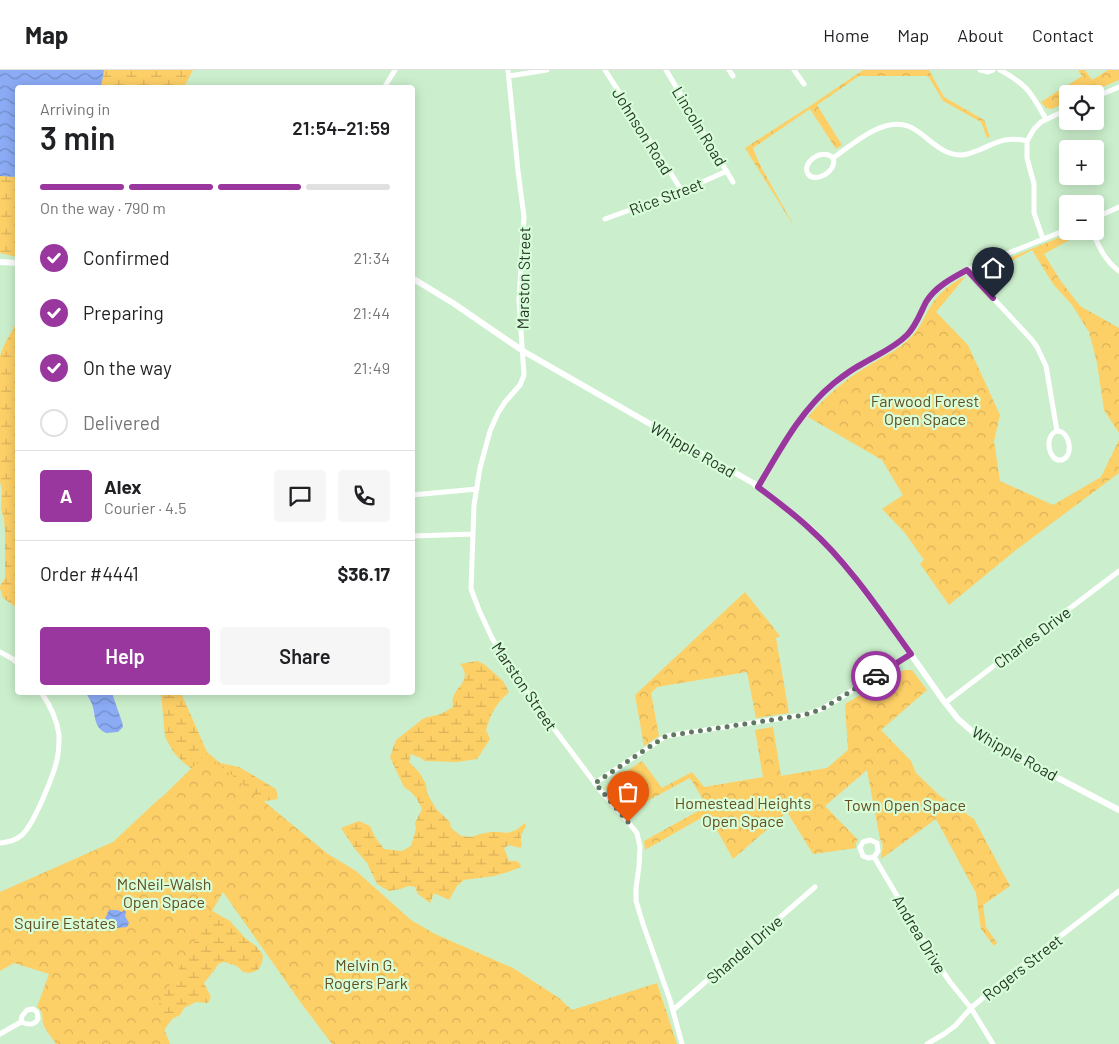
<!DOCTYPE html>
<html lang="en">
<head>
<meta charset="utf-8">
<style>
	:root { --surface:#fff; --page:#f6f6f6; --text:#202124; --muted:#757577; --line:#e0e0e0; --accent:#99379e }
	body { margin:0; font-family:Barlow,sans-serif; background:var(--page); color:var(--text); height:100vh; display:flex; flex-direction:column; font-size:19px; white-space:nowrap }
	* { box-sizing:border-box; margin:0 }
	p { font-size:16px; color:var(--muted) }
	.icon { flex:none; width:28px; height:28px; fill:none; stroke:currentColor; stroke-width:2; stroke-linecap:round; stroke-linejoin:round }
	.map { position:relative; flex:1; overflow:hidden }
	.side { position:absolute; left:15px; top:15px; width:400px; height:610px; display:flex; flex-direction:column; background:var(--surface); border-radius:5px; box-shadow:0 2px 12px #0003 }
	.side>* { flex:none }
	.buttons { position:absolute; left:1059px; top:15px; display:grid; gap:10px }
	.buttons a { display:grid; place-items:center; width:45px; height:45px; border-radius:5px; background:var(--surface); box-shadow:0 2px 12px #0003; font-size:25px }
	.pin { position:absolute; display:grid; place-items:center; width:42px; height:42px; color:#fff; margin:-51px -21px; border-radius:50% 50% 50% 0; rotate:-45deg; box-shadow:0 0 5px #0007 }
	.pin .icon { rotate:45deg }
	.courier { position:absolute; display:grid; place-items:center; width:50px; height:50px; margin:-25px; border:4px solid #99379e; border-radius:50%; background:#fff; color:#222; box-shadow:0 1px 6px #0007 }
	.summary em { font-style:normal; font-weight:600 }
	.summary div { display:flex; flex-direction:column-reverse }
	.summary { display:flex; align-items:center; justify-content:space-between; height:85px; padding:0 25px }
	h1 { font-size:32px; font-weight:600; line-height:38px }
	.bar { display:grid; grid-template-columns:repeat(4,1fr); gap:8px 5px; align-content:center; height:60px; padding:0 25px }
	.bar i { height:6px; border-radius:4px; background:var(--line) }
	.bar .active { background:var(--accent) }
	.bar p { grid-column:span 4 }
	.line { display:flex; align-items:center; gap:12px; padding:0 25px; border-top:1px solid var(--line) }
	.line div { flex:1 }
	.round { display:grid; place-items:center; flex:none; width:52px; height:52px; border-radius:5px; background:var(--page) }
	ol { padding:0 25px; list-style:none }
	li { display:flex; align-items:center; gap:15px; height:55px }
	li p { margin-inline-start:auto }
	li .icon { padding:5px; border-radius:50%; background:var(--accent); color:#fff; stroke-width:4 }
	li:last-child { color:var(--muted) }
	li i { width:28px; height:28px; border:2px solid var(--line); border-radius:50% }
	.button { display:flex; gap:10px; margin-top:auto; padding:10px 25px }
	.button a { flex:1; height:58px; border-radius:5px; background:var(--accent); color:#fff; font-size:20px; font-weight:600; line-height:58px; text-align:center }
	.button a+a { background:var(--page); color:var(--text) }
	header { display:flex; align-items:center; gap:30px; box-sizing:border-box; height:70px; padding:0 25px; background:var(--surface); border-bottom:1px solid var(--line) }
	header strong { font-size:24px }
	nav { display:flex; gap:28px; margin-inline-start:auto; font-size:18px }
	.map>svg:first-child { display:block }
</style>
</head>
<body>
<header>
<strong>Map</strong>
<nav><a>Home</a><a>Map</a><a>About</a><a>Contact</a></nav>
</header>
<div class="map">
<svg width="1119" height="974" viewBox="0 0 1119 974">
	<defs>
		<pattern id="wetland-marsh" width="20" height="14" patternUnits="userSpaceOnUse" patternTransform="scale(1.25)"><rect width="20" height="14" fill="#fdcf67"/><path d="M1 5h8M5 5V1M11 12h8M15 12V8" fill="none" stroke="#d9b259"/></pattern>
		<pattern id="park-crowns" width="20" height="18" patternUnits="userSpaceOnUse" patternTransform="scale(1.25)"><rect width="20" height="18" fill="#fdcf67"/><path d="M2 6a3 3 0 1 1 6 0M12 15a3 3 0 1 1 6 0" fill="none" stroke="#d9b259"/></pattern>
		<pattern id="water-waves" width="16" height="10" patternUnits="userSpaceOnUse" patternTransform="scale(1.25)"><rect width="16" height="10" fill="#8babf5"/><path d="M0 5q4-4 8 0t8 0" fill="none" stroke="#728cc6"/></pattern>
	</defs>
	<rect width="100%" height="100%" fill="#cbefcc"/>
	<path fill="url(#wetland-marsh)" d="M104,0h89l-9,17h-83z
		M0,106l17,1v80l-17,-4z
		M17,252l1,251 -3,3v6l2,1v24h-1l-13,-9 -3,-10v-2l5,-8v-47l-1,-12 -3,-10 1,-18 -2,-10v-125c4,-13 11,-23 17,-34z
		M477,591l7,3 19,17 6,11c-14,13 -18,21 -23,39l1,1 3,7 -13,20 -20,3 -32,-1 -4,-3 -10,-4 -2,8 10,10 7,12 1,9 9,16 14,13 1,6 10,8 11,1 8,-3 11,-2h9l7,1 9,-3 9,-7 1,3c-4,7 -7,11 -4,19l-2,3 -11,-3 -5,3 5,13h8l3,3 1,3 -13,5 -14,4 -30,4 -7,6 -8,14 -15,-7 -4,10 -12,-9 -3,-7 -6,-1 -9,3 -11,2 -12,-7 -10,-21 -12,-14 -14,-21 18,-7 11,5 5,11 9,12 18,2 9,-5 5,-17 -1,-6 7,-14 -5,-10 -6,-7 -7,-5 -14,-30 6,-17 28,-22 17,-4 12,-7c0,-3 -1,-6 0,-9 3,-12 20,-18 7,-34z
		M161,623h20l26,59 13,11 19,4 37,22 2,10 -18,3 -66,-32 -9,-6 -11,-11 -9,-16z
		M186,826l44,25 15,17 11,8 7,9 -1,8 -4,7 -8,3 -7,-1 -6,-6 -13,-4 -6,2c-3,7 -9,12 -14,19l7,14 -3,6 -12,-1 -12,6 -4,7 -8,4 -14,20 -106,-70 -52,-72z"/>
	<path fill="url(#park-crowns)" d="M863,0h66l15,27 40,23 6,17 -3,1 -6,-16 -38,-21 -15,-25h-69l-42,29 25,40 -6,4 -26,-40 -57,39 7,17 35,63 -50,-80 65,-42z
		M1078,0h7l7,10 16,-10h11v10l-33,14h-18l-1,8 -15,7 -6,-1 -5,-6 41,-26z
		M1075,161h11l-42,23 16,26 20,26 39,22v105l-15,-23 -7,-47 -8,-31 -17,-27 -19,-21 -21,-34 -51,27 -1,-6 3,-2z
		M966,206l-30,36 32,33 32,70 -6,26 6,40 53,24 48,-28 18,-37v33l-103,77 -67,55 -29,-41 4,-4 -19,-27 -23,-24 21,-14 -21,-35 -74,-43c16,-19 34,-35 55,-48 17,-11 37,-19 50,-34 7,-8 11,-17 16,-26 8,-15 22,-26 37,-33z
		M745,522l35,44 -4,2 13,75 -33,5 -9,-46 -90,15 -6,6 8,43 -15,10 -9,-51z
		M904,600h8l15,20 -46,40 30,31 5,12 24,23 34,23 36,67 -27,19 3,22 11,16 -3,3 -13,-17 -5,-36 -40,-74 -55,40c-1,-8 5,-11 -1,-20l-13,-69 -42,36 33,34 -2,3v5l-43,6 -26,-42 -54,47 -25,-45 -63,36 -1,-9 63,-35 -17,-28 -63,34 -20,-21 -1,-4 3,-4 33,-22 20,27 30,-16 12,15 59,-10 -8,-47 18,-3 8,49 46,-8 21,-18 -3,-46z
		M206,684l122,100 28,17 55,49 24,14 78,34 46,30 13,12 85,-27 20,61h-345l-31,-41 -78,-111 -67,117 14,35h-114c-4,-6 -9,-12 -12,-18 -4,-8 2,-12 -7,-19l12,-33 -35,-11 -14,8v-79l113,-50 47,-44h1z"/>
	<path fill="url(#water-waves)" d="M0,0h104l-3,17 -83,1 -1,89 -17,-1z
		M86,623h26l10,29 1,5 -5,5 -12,1c-13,-6 -10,-18 -14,-29 -2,-4 -4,-8 -6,-11z
		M109,840h8l5,2 2,-2 2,2 -1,4 4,7 -2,4 -11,1 -14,-3z"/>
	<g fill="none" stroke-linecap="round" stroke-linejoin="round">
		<path stroke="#fff" stroke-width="5" d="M508,0l10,101 6,46 -5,84 5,74 -4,10 -15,17 -7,11 -8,18 -10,37 -6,37 -3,84 8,21 13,28 21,36 87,116 28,32 9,11 3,14 -1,19 -3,22v13l7,23 27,76 12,44
			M605,0l77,121
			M666,0l67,112
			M729,0l4,6
			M794,0l10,14
			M980,0l8,2 5,-2
			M1000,0c28,15 31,23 46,49
			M509,6l38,-6
			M384,18l11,-18
			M1095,27l24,-10
			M833,88c5,13 -18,26 -25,16 -7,-11 14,-27 25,-16 20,-14 49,-41 75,-32 8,3 15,9 22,15 9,7 18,14 31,14 6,0 12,-3 18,-5 19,-8 27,-14 48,-9
			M1095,148l24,-11
			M605,149l77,-28 45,-20
			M1092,161c7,16 13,30 27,40
			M1043,169l-9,-26v-29l-7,-26v-17l7,-12 7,-7 27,-13
			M967,200l65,70 5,7 9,19 11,65c-14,5 -8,31 4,29 13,-2 10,-29 -4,-29
			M758,417c22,-37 42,-76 76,-104 9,-7 18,-14 28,-19 15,-9 32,-16 45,-29 9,-10 13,-21 19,-33 9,-15 26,-25 41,-32l101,-41
			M412,425l65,-6
			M412,466l61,-2
			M0,582l13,7 5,5
			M945,633l174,-132
			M595,713l71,-47 138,-21 18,-6 89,-55
			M0,773c8,-1 15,-2 22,-8 12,-11 34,-64 36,-81 1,-6 1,-13 1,-19 -2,-16 -9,-30 -18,-43
			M874,787l-6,1 -5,-2 -3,-8 3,-6 7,-2 7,3 1,8 -4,6 63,106 13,19 21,26 22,36
			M673,940l142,-123
			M0,964l21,-12 1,-6 5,-6 6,-1 4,3 1,7c-4,7 -10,6 -17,3
			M927,974l17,-10 11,-8 16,-18 36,-31 112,-86"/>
		<path stroke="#fff" stroke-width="6" d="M0,192l18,1
			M412,208l41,25 70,48 230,132 26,20 31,25 36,38 45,60 52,74 15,19 15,13 16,10 130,68"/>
	</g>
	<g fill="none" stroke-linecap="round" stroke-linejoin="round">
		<path stroke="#607761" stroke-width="5" stroke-dasharray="0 9" d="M628,752l-33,-39 71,-47 138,-21 18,-6 54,-33"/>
		<path stroke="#99379e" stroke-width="6" d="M876,606l35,-22c-31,-43 -62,-90 -102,-126 -16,-15 -34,-28 -51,-41 22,-37 42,-76 76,-104 9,-7 18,-14 28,-19 15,-9 32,-16 45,-29 9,-9 13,-21 19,-33 9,-15 26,-24 41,-32l26,28"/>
	</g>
	<g text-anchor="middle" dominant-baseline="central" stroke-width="4.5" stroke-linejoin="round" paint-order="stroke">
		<g font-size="16" fill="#273628" stroke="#d8fdd9">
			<text transform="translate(700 56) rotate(59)">Lincoln Road</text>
			<text transform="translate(643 61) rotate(58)">Johnson Road</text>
			<text transform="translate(666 126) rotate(-21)">Rice Street</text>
			<text transform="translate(523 208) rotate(-89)">Marston Street</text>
			<text transform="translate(693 379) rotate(30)">Whipple Road</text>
			<text transform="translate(1032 567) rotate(-37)">Charles Drive</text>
			<text transform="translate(525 616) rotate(56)">Marston Street</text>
			<text transform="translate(1015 683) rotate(29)">Whipple Road</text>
			<text transform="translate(920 864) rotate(59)">Andrea Drive</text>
			<text transform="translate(744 879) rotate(-41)">Shandel Drive</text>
			<text transform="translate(1022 897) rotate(-38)">Rogers Street</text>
		</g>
		<g font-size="16" fill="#624e20" stroke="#d8fdd9">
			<text x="925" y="330">Farwood Forest<tspan x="925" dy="18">Open Space</tspan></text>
			<text x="743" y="732">Homestead Heights<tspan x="743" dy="18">Open Space</tspan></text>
			<text x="905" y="734">Town Open Space</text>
			<text x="164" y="813">McNeil-Walsh<tspan x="164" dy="18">Open Space</tspan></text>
			<text x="65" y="852">Squire Estates</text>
			<text x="366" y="894">Melvin G.<tspan x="366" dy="18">Rogers Park</tspan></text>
		</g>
	</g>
</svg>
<div class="buttons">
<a><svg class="icon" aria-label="locate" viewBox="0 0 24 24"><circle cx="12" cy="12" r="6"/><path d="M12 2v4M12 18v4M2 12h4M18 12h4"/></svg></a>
<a>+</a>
<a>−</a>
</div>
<div class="pin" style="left:628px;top:752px;background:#ea580c"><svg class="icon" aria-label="bag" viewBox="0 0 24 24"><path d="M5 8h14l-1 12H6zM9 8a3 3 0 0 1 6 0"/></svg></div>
<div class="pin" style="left:993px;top:228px;background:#1f2937"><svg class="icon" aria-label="home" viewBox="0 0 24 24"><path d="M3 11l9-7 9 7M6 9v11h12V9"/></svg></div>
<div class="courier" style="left:876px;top:606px"><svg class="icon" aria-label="car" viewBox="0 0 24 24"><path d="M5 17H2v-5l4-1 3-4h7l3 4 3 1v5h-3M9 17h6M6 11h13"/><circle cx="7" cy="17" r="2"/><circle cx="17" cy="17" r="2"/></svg></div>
<section class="side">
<div class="summary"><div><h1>3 min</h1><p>Arriving in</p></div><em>21:54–21:59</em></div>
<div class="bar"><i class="active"></i><i class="active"></i><i class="active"></i><i></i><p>On the way · 790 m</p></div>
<ol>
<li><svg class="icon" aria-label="check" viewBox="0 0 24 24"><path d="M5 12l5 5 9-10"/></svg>Confirmed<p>21:34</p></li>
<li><svg class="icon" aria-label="check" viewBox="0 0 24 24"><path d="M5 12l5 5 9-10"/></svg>Preparing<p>21:44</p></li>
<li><svg class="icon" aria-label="check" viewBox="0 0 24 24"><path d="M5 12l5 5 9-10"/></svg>On the way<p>21:49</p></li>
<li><i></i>Delivered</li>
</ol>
<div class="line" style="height:90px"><b class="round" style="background:var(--accent);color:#fff">A</b><div><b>Alex</b><p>Courier · 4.5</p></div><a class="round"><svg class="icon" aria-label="chat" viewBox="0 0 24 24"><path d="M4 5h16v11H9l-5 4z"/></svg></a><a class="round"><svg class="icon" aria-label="phone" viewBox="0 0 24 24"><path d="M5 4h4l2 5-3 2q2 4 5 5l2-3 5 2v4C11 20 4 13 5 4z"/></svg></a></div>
<div class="line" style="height:65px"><div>Order #4441</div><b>$36.17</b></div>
<div class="button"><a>Help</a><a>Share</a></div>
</section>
</div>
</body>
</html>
